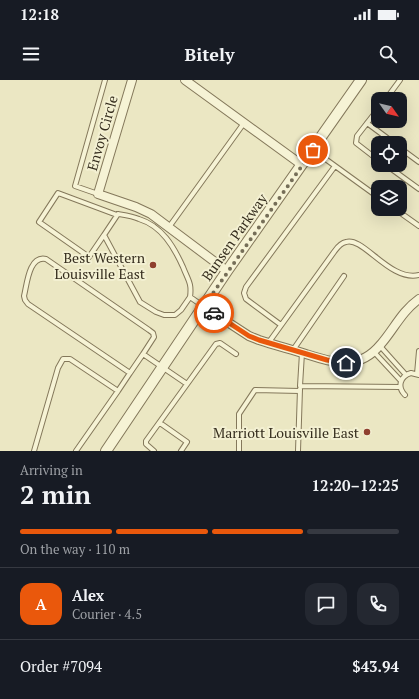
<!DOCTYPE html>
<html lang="en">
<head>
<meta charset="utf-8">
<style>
	:root { --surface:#171b24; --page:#242831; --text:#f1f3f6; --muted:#9ea1a6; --line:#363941; --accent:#ea580c }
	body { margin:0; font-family:"PT Serif",serif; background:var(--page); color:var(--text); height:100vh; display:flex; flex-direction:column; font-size:15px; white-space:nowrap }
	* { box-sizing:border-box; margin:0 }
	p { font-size:13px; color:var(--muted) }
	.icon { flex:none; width:22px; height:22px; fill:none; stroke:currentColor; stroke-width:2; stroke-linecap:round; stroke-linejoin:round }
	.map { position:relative; height:371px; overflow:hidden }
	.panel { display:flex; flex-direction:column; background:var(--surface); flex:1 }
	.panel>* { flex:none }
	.needle { width:26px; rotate:124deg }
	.buttons { position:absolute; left:371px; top:12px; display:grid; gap:8px }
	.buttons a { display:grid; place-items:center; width:36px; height:36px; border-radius:8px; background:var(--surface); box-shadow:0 4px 16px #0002; font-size:20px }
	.pin { position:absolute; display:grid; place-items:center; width:34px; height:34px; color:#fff; margin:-17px; border:2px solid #fff; border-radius:50%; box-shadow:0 1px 4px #0007 }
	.courier { position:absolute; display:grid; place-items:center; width:40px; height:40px; margin:-20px; border:3px solid #ea580c; border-radius:50%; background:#fff; color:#222; box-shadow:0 1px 5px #0007 }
	.headline em { font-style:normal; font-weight:700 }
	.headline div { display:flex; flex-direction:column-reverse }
	.headline { display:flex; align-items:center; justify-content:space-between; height:68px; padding:0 20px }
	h1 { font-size:26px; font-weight:700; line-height:30px }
	.bar { display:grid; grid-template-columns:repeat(4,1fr); gap:6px 4px; align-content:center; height:48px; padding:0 20px }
	.bar i { height:5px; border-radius:3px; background:var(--line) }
	.bar .on { background:var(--accent) }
	.bar p { grid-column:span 4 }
	.line { display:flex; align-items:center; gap:10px; padding:0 20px; border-top:1px solid var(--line) }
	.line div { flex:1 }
	.round { display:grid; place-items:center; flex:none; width:42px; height:42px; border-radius:12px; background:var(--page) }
	.status { display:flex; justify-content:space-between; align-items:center; height:28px; padding:0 20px; background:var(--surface); direction:ltr }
	.status svg { height:11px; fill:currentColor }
	header { display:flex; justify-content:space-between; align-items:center; height:52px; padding:0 20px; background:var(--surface); font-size:18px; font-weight:700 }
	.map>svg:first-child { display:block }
</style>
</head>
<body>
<div class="status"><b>12:18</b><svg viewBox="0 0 49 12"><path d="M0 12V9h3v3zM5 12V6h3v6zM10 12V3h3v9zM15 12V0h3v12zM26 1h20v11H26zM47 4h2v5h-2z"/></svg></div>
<header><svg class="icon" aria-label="menu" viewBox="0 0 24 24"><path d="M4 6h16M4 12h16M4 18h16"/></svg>Bitely<svg class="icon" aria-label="search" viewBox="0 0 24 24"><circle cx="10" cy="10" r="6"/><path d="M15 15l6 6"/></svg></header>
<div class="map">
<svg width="419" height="371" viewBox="0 0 419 371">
	<rect width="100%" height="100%" fill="#ebe7c3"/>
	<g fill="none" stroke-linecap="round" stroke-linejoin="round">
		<defs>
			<path id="service" d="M386,19l14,-19
				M378,29l-21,27 -1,7 22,17
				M367,43l27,20
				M400,68l19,14
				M313,70l65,47
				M386,85l33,24
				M98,114l-23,-8 30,-106
				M395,129l24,17
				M169,147l75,-104
				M104,155l-15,22 -50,-35 19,-29 59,22
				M190,217c2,-14 -2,-17 -7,-30 -9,-20 -21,-41 -44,-48 -7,-3 -15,-4 -21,-5l-14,21 36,67 16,10 8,3h11l6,-5 9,-13 13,9
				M281,245l-35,-26 -2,-6 2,-6 89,-121
				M269,262l65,-90c3,-4 6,-9 12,-10 17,-6 44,40 73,33
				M380,266l26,29
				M293,270l51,-74
				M374,272l27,29
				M302,273l-2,33 100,1
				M143,274l-13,19 -102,-69 -3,-4 -1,-4c3,-12 5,-41 22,-37l103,71 4,3 1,4 -11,17 44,30
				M417,294l2,-23
				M405,315c-8,-8 -5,-19 6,-22l8,2
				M160,343l27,19 -6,9
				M34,371l24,-83 5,-9h7l48,32 12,-18
				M76,371l42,-60
				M154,371l-8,-7v-3l70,-97 4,-1 16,11
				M239,371v-37l16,-24 45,1
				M298,371l2,-62"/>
			<path id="minor" d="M132,0l-34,114 38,13 15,7 76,57
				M185,0l117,85
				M203,226l46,30 10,4c15,5 31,9 47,14 29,9 53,17 75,-10 13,-15 21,-33 38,-45"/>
			<path id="tertiary" d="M106,371l121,-180 134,-191"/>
		</defs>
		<use href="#service" stroke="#84785b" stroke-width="6"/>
		<use href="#minor" stroke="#84785b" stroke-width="10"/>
		<use href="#tertiary" stroke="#84785b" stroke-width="12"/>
		<use href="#service" stroke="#f6f3d5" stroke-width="4"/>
		<use href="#minor" stroke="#f6f3d5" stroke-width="8"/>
		<use href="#tertiary" stroke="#f6f3d5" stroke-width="10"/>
	</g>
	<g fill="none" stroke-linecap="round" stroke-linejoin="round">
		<path stroke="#756e58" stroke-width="4" stroke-dasharray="0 7.2" d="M214,233l-10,-7 109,-156"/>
		<path stroke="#ea580c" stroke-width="5" d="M214,233l35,23 10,4 68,20 19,3"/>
	</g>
	<g fill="#8f402f" stroke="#f3f0d2" stroke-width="1.5">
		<circle cx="153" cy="185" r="4"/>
		<circle cx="367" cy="352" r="4"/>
	</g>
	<g text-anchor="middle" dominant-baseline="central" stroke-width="4" stroke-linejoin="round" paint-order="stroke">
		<g font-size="14" fill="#352d1e" stroke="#f3f0d2">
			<text transform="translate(102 53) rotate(-74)">Envoy Circle</text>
			<text transform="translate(234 157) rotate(-55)">Bunsen Parkway</text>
		</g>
		<g font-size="14" fill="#352d1e" stroke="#f3f0d2" text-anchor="end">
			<text x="145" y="177">Best Western<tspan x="145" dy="16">Louisville East</tspan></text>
			<text x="359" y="352">Marriott Louisville East</text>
		</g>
	</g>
</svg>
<div class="buttons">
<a><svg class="needle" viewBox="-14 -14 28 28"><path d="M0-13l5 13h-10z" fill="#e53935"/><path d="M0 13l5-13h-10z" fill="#9ea1a6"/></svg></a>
<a><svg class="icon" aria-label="locate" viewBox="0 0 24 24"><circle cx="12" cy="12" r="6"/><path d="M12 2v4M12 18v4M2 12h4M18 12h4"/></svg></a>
<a><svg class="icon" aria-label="layers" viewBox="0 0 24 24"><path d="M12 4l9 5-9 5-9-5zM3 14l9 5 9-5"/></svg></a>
</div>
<div class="pin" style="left:313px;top:70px;background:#ea580c"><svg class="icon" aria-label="bag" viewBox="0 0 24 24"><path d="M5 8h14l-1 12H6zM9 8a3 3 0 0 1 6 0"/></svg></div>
<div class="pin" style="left:346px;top:283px;background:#1f2937"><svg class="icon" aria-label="home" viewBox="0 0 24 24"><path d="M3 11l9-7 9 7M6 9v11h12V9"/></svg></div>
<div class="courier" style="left:214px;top:233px"><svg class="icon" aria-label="car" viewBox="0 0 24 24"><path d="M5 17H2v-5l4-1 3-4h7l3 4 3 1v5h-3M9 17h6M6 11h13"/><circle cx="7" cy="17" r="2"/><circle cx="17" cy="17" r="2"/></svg></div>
</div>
<section class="panel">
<div class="headline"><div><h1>2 min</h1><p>Arriving in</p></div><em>12:20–12:25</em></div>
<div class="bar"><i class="on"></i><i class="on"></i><i class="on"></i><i></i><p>On the way · 110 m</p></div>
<div class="line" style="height:72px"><b class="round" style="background:var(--accent);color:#fff">A</b><div><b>Alex</b><p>Courier · 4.5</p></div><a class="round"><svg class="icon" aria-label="chat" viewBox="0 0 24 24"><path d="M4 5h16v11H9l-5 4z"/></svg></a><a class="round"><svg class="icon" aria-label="phone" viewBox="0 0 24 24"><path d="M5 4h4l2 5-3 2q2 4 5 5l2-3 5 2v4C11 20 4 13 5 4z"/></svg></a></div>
<div class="line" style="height:52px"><div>Order #7094</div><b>$43.94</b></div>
</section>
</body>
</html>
